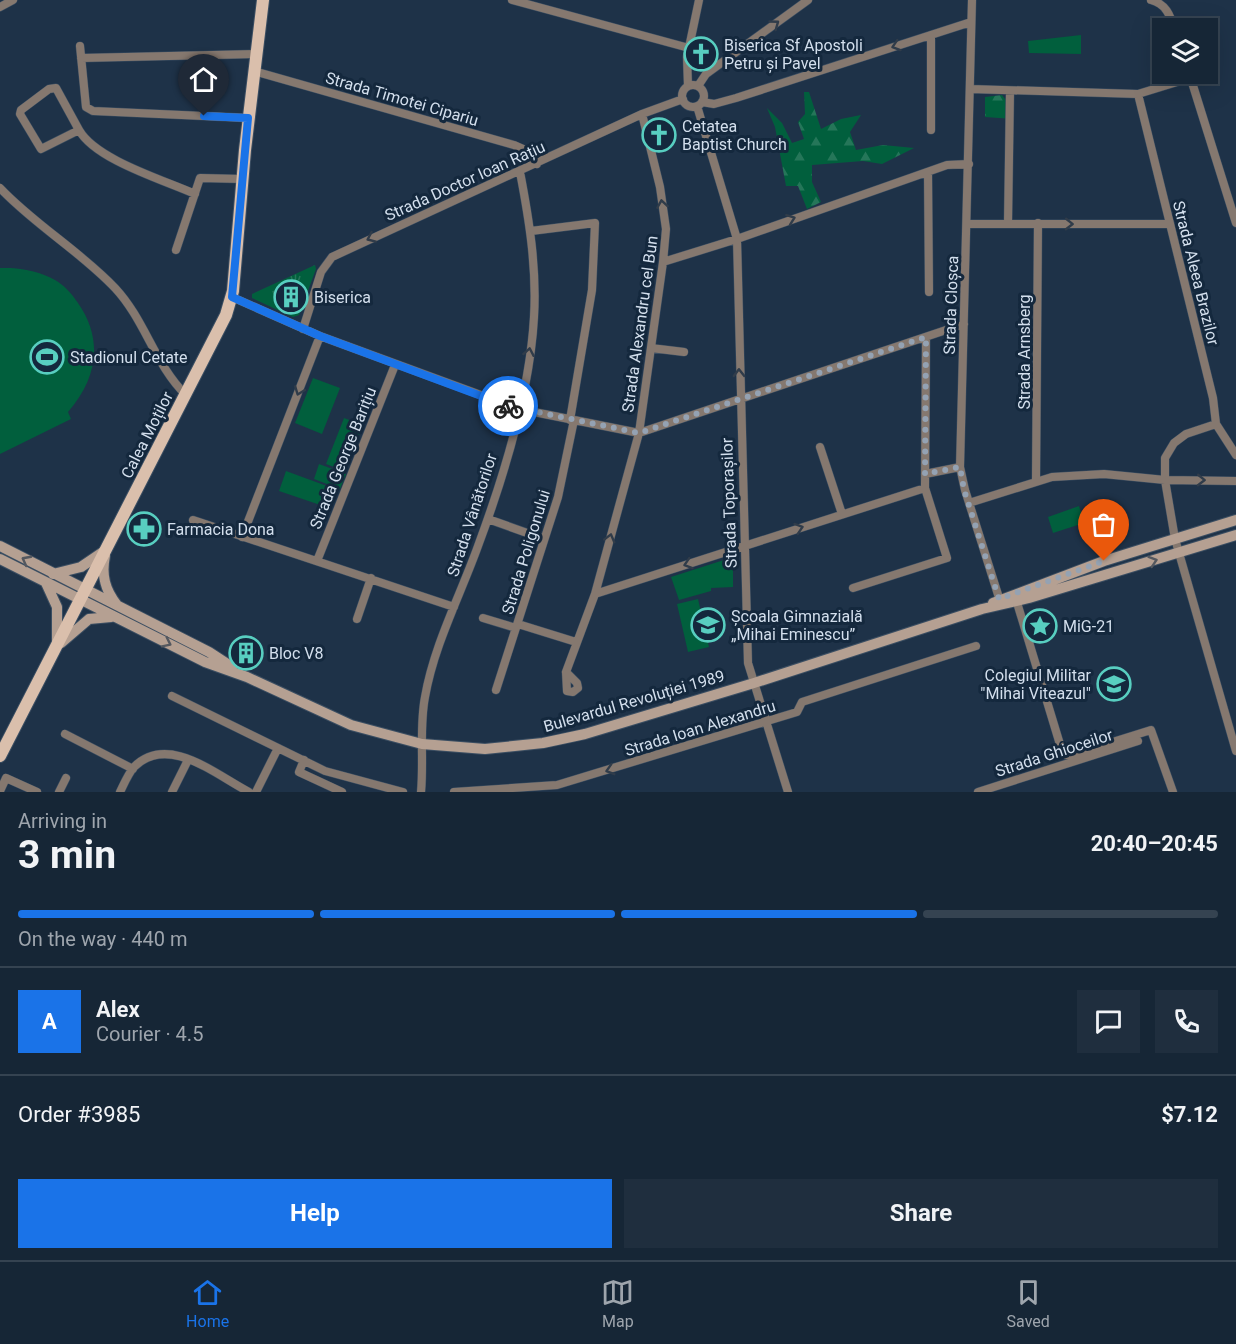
<!DOCTYPE html>
<html lang="en">
<head>
<meta charset="utf-8">
<style>
	:root { --surface:#162636; --page:#1f2e3e; --text:#f1f3f6; --muted:#9ea5ad; --line:#354351; --accent:#1a73e8 }
	body { margin:0; font-family:Roboto,sans-serif; background:var(--page); color:var(--text); height:100vh; display:flex; flex-direction:column; font-size:22px; white-space:nowrap }
	* { box-sizing:border-box; margin:0 }
	p { font-size:20px; color:var(--muted) }
	.icon { flex:none; width:33px; height:33px; fill:none; stroke:currentColor; stroke-width:2; stroke-linecap:round; stroke-linejoin:round }
	.map { position:relative; height:792px; overflow:hidden }
	.panel { display:flex; flex-direction:column; background:var(--surface); flex:1 }
	.panel>* { flex:none }
	.fabs { position:absolute; left:1152px; top:18px; display:grid; gap:12px }
	.fabs a { display:grid; place-items:center; width:66px; height:66px; border-radius:0px; background:var(--surface); box-shadow:0 6px 24px #0002,0 0 0 2px var(--line); font-size:30px }
	.pin { position:absolute; display:grid; place-items:center; width:51px; height:51px; color:#fff; margin:-62px -26px; border-radius:50% 50% 50% 0; rotate:-45deg; box-shadow:0 0 6px #0007 }
	.pin .icon { rotate:45deg }
	.courier { position:absolute; display:grid; place-items:center; width:60px; height:60px; margin:-30px; border:4px solid #1a73e8; border-radius:50%; background:#fff; color:#222; box-shadow:0 2px 8px #0007 }
	.summary em { font-style:normal; font-weight:700 }
	.summary div { display:flex; flex-direction:column-reverse }
	.summary { display:flex; align-items:center; justify-content:space-between; height:102px; padding:0 18px }
	h1 { font-size:39px; font-weight:700; line-height:45px }
	.bar { display:grid; grid-template-columns:repeat(4,1fr); gap:9px 6px; align-content:center; height:72px; padding:0 18px }
	.bar i { height:8px; border-radius:4px; background:var(--line) }
	.bar .selected { background:var(--accent) }
	.bar p { grid-column:span 4 }
	.line { display:flex; align-items:center; gap:15px; padding:0 18px; border-top:2px solid var(--line) }
	.line div { flex:1 }
	.round { display:grid; place-items:center; flex:none; width:63px; height:63px; border-radius:0px; background:var(--page) }
	.primary-button { display:flex; gap:12px; margin-top:auto; padding:12px 18px }
	.primary-button a { flex:1; height:69px; border-radius:0px; background:var(--accent); color:#fff; font-size:24px; font-weight:700; line-height:69px; text-align:center }
	.primary-button a+a { background:var(--page); color:var(--text) }
	.tabs { display:flex; justify-content:space-around; align-items:center; height:84px; border-top:2px solid var(--line); background:var(--surface); font-size:16px; color:var(--muted) }
	.tabs a { display:grid; justify-items:center; gap:3px }
	.tabs .selected { color:var(--accent) }
	.map>svg:first-child { display:block }
</style>
</head>
<body>
<div class="map">
<svg width="1236" height="792" viewBox="0 0 1236 792">
	<defs>
		<pattern id="grass-tufts" width="24" height="20" patternUnits="userSpaceOnUse" patternTransform="scale(1.5)"><rect width="24" height="20" fill="#015f3d"/><path d="M3 7l-1-3M5 7V3M7 7l1-3M15 17l-1-3M17 17v-4M19 17l1-3" fill="none" stroke="#257659"/></pattern>
		<pattern id="forest-firs" width="22" height="20" patternUnits="userSpaceOnUse" patternTransform="scale(1.5)"><rect width="22" height="20" fill="#015f3d"/><path d="M5 1l3.5 6h-7zM16 11l3.5 6h-7z" fill="#257659"/></pattern>
	</defs>
	<rect width="100%" height="100%" fill="#1e3248"/>
	<path fill="url(#grass-tufts)" d="M315,265l1,4 -17,46 -6,2 -41,-19v-4z"/>
	<path fill="url(#forest-firs)" d="M804,92h5l12,37 20,-10 20,-4 -11,17 6,18 27,-5 31,3 -32,16 -19,-3 -51,4v17l9,20 -14,7 -9,-23h-12l-11,-59 -8,-19 15,15 10,20 12,-4 -6,-17 7,-8z
		M1002,95l10,13 2,11 -29,-2v-20z"/>
	<path fill="#015f3d" d="M1081,35v19l-52,-1 -1,-12z
		M11,268c15,1 30,4 44,12 9,5 17,14 23,23 26,37 19,76 -10,109l3,7 -71,35v-186z
		M313,378l27,10 -18,46 -27,-11z
		M344,418l19,7 -18,46 -19,-7z
		M319,464l27,10 -6,15 -26,-10z
		M286,471l49,18 -6,19 -50,-17z
		M1079,506l5,17 -31,10 -5,-16z
		M727,559l6,4v24l-22,1v3l-32,9 -8,-23z
		M698,599l11,48 -21,5 -11,-48z"/>
	<g fill="none" stroke-linecap="round" stroke-linejoin="round">
		<defs>
			<path id="street" d="M512,0l177,48
				M972,0l-12,467 5,23 36,114
				M1151,0c15,4 19,15 23,28
				M0,7l13,-7
				M80,46l6,61 7,4 155,7
				M81,58l175,-4
				M254,71l260,74 9,4 14,15
				M1190,76l46,147
				M682 96a11 11 0 1 1 22 0a11 11 0 1 1-22 0Z
				M688,86l-1,-29 12,-57
				M698,86l8,-12 102,-74
				M970,89l168,5 52,-16
				M1138,94l75,304 3,26 20,31
				M702,102l12,2 22,-6 235,-76
				M697,106l40,133 11,424 40,129
				M79,130l-38,19 -21,-35 1,-4 28,-21 7,-1 23,42c17,30 85,50 116,64
				M931,130v-95
				M928,172l1,120
				M0,188c35,37 80,63 115,100 30,32 40,77 71,107
				M1008,223l2,-132
				M968,224h202
				M531,231l64,-8 -3,67 -22,130
				M176,250l24,-72 43,1
				M663,262l74,-23 210,-74 22,-1
				M232,297l88,39 199,73 120,24 325,-109
				M303,329l18,-57 11,-15 310,-143 41,-15
				M651,348l33,4
				M1216,424l-30,10 -12,9 -9,15v22l10,59 61,212
				M820,447l22,67
				M925,474l35,-7
				M1036,481l2,-258
				M969,503l83,-26 52,-3 61,6 71,1
				M488,519l56,20
				M193,520l261,87
				M242,537l78,-201
				M317,561l78,-196
				M853,588l94,-30 -22,-70 1,-151
				M595,594l330,-106
				M1015,596l47,155 3,4h6l80,-25 22,62
				M483,618l33,10
				M357,619l14,-41
				M518,624l58,18
				M566,672l11,11 1,5 -5,4 -6,-1 -1,-19 29,-78 44,-161 24,-171 3,-33 -6,-42 -18,-73
				M496,690l62,-193 16,-77
				M172,696l153,75 78,21
				M65,734l68,35
				M304,760l-5,12 43,20
				M0,791l6,-13 31,14
				M59,792l7,-14
				M120,792c4,-8 8,-18 14,-25 34,-34 82,8 115,25
				M172,792l16,-32
				M256,792l22,-44
				M421,792c3,-32 -2,-64 4,-95 9,-52 35,-101 53,-151 26,-70 52,-155 56,-229 3,-49 -5,-98 -14,-145
				M454,792l103,-7 240,-73 5,-10 174,-56
				M978,792l160,-51"/>
			<path id="secondary" d="M0,546l209,106 23,15
				M105,556c-4,19 0,34 12,49
				M0,559l205,103 42,15 104,48 71,19 63,5 58,-6 42,-9 169,-51 228,-74 47,-11 207,-63
				M53,574l28,-7 25,-17
				M46,583l11,24v36
				M993,603l111,-42 132,-41
				M61,643l28,-24 22,-2"/>
			<path id="primary" d="M0,756l226,-441 7,-24 12,-141 18,-150"/>
		</defs>
		<use href="#street" stroke="#3b4e62" stroke-width="9"/>
		<use href="#secondary" stroke="#3b4e62" stroke-width="12"/>
		<use href="#primary" stroke="#3b4e62" stroke-width="14"/>
		<use href="#street" stroke="#85786f" stroke-width="8"/>
		<use href="#secondary" stroke="#b5a092" stroke-width="10"/>
		<use href="#primary" stroke="#dabfac" stroke-width="12"/>
	</g>
	<defs><path id="oneway-chevron" d="M-2-3.5L2.5 0L-2 3.5" fill="none" stroke-width="1.6" stroke-linecap="round" stroke-linejoin="round" transform="scale(1.5)"/></defs>
	<g stroke="#303c4a">
		<use href="#oneway-chevron" transform="translate(775 24) rotate(-36)"/>
		<use href="#oneway-chevron" transform="translate(896 46) rotate(162)"/>
		<use href="#oneway-chevron" transform="translate(662 204) rotate(-99)"/>
		<use href="#oneway-chevron" transform="translate(791 219) rotate(-20)"/>
		<use href="#oneway-chevron" transform="translate(1069 224) rotate(1)"/>
		<use href="#oneway-chevron" transform="translate(371 238) rotate(156)"/>
		<use href="#oneway-chevron" transform="translate(529 352) rotate(-80)"/>
		<use href="#oneway-chevron" transform="translate(739 373) rotate(-91)"/>
		<use href="#oneway-chevron" transform="translate(299 391) rotate(111)"/>
		<use href="#oneway-chevron" transform="translate(1201 480) rotate(1)"/>
		<use href="#oneway-chevron" transform="translate(799 528) rotate(-18)"/>
		<use href="#oneway-chevron" transform="translate(610 538) rotate(-75)"/>
		<use href="#oneway-chevron" transform="translate(688 564) rotate(162)"/>
		<use href="#oneway-chevron" transform="translate(610 770) rotate(163)"/>
	</g>
	<g stroke="#54585f">
		<use href="#oneway-chevron" transform="translate(26 560) rotate(-152)"/>
		<use href="#oneway-chevron" transform="translate(1153 561) rotate(-18)"/>
		<use href="#oneway-chevron" transform="translate(167 643) rotate(26)"/>
	</g>
	<g fill="none" stroke-linecap="round" stroke-linejoin="round">
		<path stroke="#94a2b3" stroke-width="6" stroke-dasharray="0 10.8" d="M508,406l131,27 287,-96 -1,137 35,-7 4,23 35,109 105,-38"/>
		<path stroke="#1a73e8" stroke-width="8" d="M204,116l44,2 -16,179 88,39 188,70"/>
	</g>
	<defs>
		<symbol id="church-ring" viewBox="-11 -11 22 22"><circle r="9.5" fill="#14283d" stroke="#58cec0" stroke-width="1.5"/><path d="M-1.2-6h2.4v3.5h3.3v2.4h-3.3V6h-2.4V-.1h-3.3v-2.4h3.3Z" fill="#58cec0"/></symbol>
		<symbol id="building-ring" viewBox="-11 -11 22 22"><circle r="9.5" fill="#14283d" stroke="#58cec0" stroke-width="1.5"/><path d="M-4-6H4V6H1V3H-1V6H-4ZM-2.5-4.3h1.7v1.8h-1.7ZM.8-4.3h1.7v1.8H.8ZM-2.5-1h1.7V.8h-1.7ZM.8-1h1.7V.8H.8Z" fill="#58cec0"/></symbol>
		<symbol id="stadium-ring" viewBox="-11 -11 22 22"><circle r="9.5" fill="#14283d" stroke="#58cec0" stroke-width="1.5"/><path d="M0-5a6.5 5 0 1 0 0 10a6.5 5 0 1 0 0-10ZM-3.5-1.8h7v3.6h-7Z" fill="#58cec0"/></symbol>
		<symbol id="pharmacy-ring" viewBox="-11 -11 22 22"><circle r="9.5" fill="#14283d" stroke="#58cec0" stroke-width="1.5"/><path d="M-2-6h4v4h4v4h-4v4h-4v-4h-4v-4h4Z" fill="#58cec0"/></symbol>
		<symbol id="school-ring" viewBox="-11 -11 22 22"><circle r="9.5" fill="#14283d" stroke="#58cec0" stroke-width="1.5"/><path d="M0-5L7-2L0 1L-7-2ZM-4 1L0 2.5L4 1V4Q0 6-4 4Z" fill="#58cec0"/></symbol>
		<symbol id="sight-ring" viewBox="-11 -11 22 22"><circle r="9.5" fill="#14283d" stroke="#58cec0" stroke-width="1.5"/><path d="M0-6L1.8-2.2L6-1.7L2.9 1.2L3.7 5.4L0 3.3L-3.7 5.4L-2.9 1.2L-6-1.7L-1.8-2.2Z" fill="#58cec0"/></symbol>
	</defs>
	<g fill-rule="evenodd">
		<use href="#church-ring" x="682" y="35" width="38" height="38"/>
		<use href="#church-ring" x="640" y="116" width="38" height="38"/>
		<use href="#building-ring" x="272" y="278" width="38" height="38"/>
		<use href="#stadium-ring" x="28" y="338" width="38" height="38"/>
		<use href="#pharmacy-ring" x="125" y="510" width="38" height="38"/>
		<use href="#school-ring" x="689" y="606" width="38" height="38"/>
		<use href="#sight-ring" x="1021" y="607" width="38" height="38"/>
		<use href="#building-ring" x="227" y="634" width="38" height="38"/>
		<use href="#school-ring" x="1095" y="665" width="38" height="38"/>
	</g>
	<g text-anchor="middle" dominant-baseline="central" stroke-width="6" stroke-linejoin="round" paint-order="stroke">
		<g font-size="16" fill="#d3dfed" stroke="#14283d" text-anchor="start">
			<text x="724" y="45">Biserica Sf Apostoli<tspan x="724" dy="18">Petru și Pavel</tspan></text>
			<text x="682" y="126">Cetatea<tspan x="682" dy="18">Baptist Church</tspan></text>
			<text x="314" y="297">Biserica</text>
			<text x="70" y="357">Stadionul Cetate</text>
			<text x="167" y="529">Farmacia Dona</text>
			<text x="731" y="616">Școala Gimnazială<tspan x="731" dy="18">„Mihai Eminescu”</tspan></text>
			<text x="1063" y="626">MiG-21</text>
			<text x="269" y="653">Bloc V8</text>
			<text x="1091" y="675" text-anchor="end">Colegiul Militar<tspan x="1091" dy="18">"Mihai Viteazul"</tspan></text>
		</g>
		<g font-size="16" fill="#d3dfed" stroke="#14283d">
			<text transform="translate(402 99) rotate(16)">Strada Timotei Cipariu</text>
			<text transform="translate(465 181) rotate(-24)">Strada Doctor Ioan Rațiu</text>
			<text transform="translate(1196 273) rotate(76)">Strada Aleea Brazilor</text>
			<text transform="translate(951 305) rotate(-88)">Strada Cloșca</text>
			<text transform="translate(640 324) rotate(-82)">Strada Alexandru cel Bun</text>
			<text transform="translate(1024 352) rotate(-90)">Strada Arnsberg</text>
			<text transform="translate(147 435) rotate(-63)">Calea Moților</text>
			<text transform="translate(343 458) rotate(-68)">Strada George Barițiu</text>
			<text transform="translate(729 503) rotate(-92)">Strada Toporașilor</text>
			<text transform="translate(472 515) rotate(-72)">Strada Vânătorilor</text>
			<text transform="translate(526 552) rotate(-73)">Strada Poligonului</text>
			<text transform="translate(634 701) rotate(-16)">Bulevardul Revoluției 1989</text>
			<text transform="translate(700 728) rotate(-17)">Strada Ioan Alexandru</text>
			<text transform="translate(1054 753) rotate(-18)">Strada Ghioceilor</text>
		</g>
	</g>
</svg>
<div class="fabs">
<a><svg class="icon" aria-label="layers" viewBox="0 0 24 24"><path d="M12 4l9 5-9 5-9-5zM3 14l9 5 9-5"/></svg></a>
</div>
<div class="pin" style="left:1104px;top:561px;background:#ea580c"><svg class="icon" aria-label="bag" viewBox="0 0 24 24"><path d="M5 8h14l-1 12H6zM9 8a3 3 0 0 1 6 0"/></svg></div>
<div class="pin" style="left:204px;top:116px;background:#1f2937"><svg class="icon" aria-label="home" viewBox="0 0 24 24"><path d="M3 11l9-7 9 7M6 9v11h12V9"/></svg></div>
<div class="courier" style="left:508px;top:406px"><svg class="icon" aria-label="bike" viewBox="0 0 24 24"><circle cx="6" cy="16" r="4"/><circle cx="18" cy="16" r="4"/><path d="M6 16l4-8h5l3 8M10 8l3 8H6M13 5h3"/></svg></div>
</div>
<section class="panel">
<div class="summary"><div><h1>3 min</h1><p>Arriving in</p></div><em>20:40–20:45</em></div>
<div class="bar"><i class="selected"></i><i class="selected"></i><i class="selected"></i><i></i><p>On the way · 440 m</p></div>
<div class="line" style="height:108px"><b class="round" style="background:var(--accent);color:#fff">A</b><div><b>Alex</b><p>Courier · 4.5</p></div><a class="round"><svg class="icon" aria-label="chat" viewBox="0 0 24 24"><path d="M4 5h16v11H9l-5 4z"/></svg></a><a class="round"><svg class="icon" aria-label="phone" viewBox="0 0 24 24"><path d="M5 4h4l2 5-3 2q2 4 5 5l2-3 5 2v4C11 20 4 13 5 4z"/></svg></a></div>
<div class="line" style="height:78px"><div>Order #3985</div><b>$7.12</b></div>
<div class="primary-button"><a>Help</a><a>Share</a></div>
</section>
<nav class="tabs">
<a class="selected"><svg class="icon" aria-label="home" viewBox="0 0 24 24"><path d="M3 11l9-7 9 7M6 9v11h12V9"/></svg>Home</a>
<a><svg class="icon" aria-label="map" viewBox="0 0 24 24"><path d="M3 6l6-2 6 2 6-2v14l-6 2-6-2-6 2zM9 4v14M15 6v14"/></svg>Map</a>
<a><svg class="icon" aria-label="saved" viewBox="0 0 24 24"><path d="M7 4h10v16l-5-4-5 4z"/></svg>Saved</a>
</nav>
</body>
</html>
